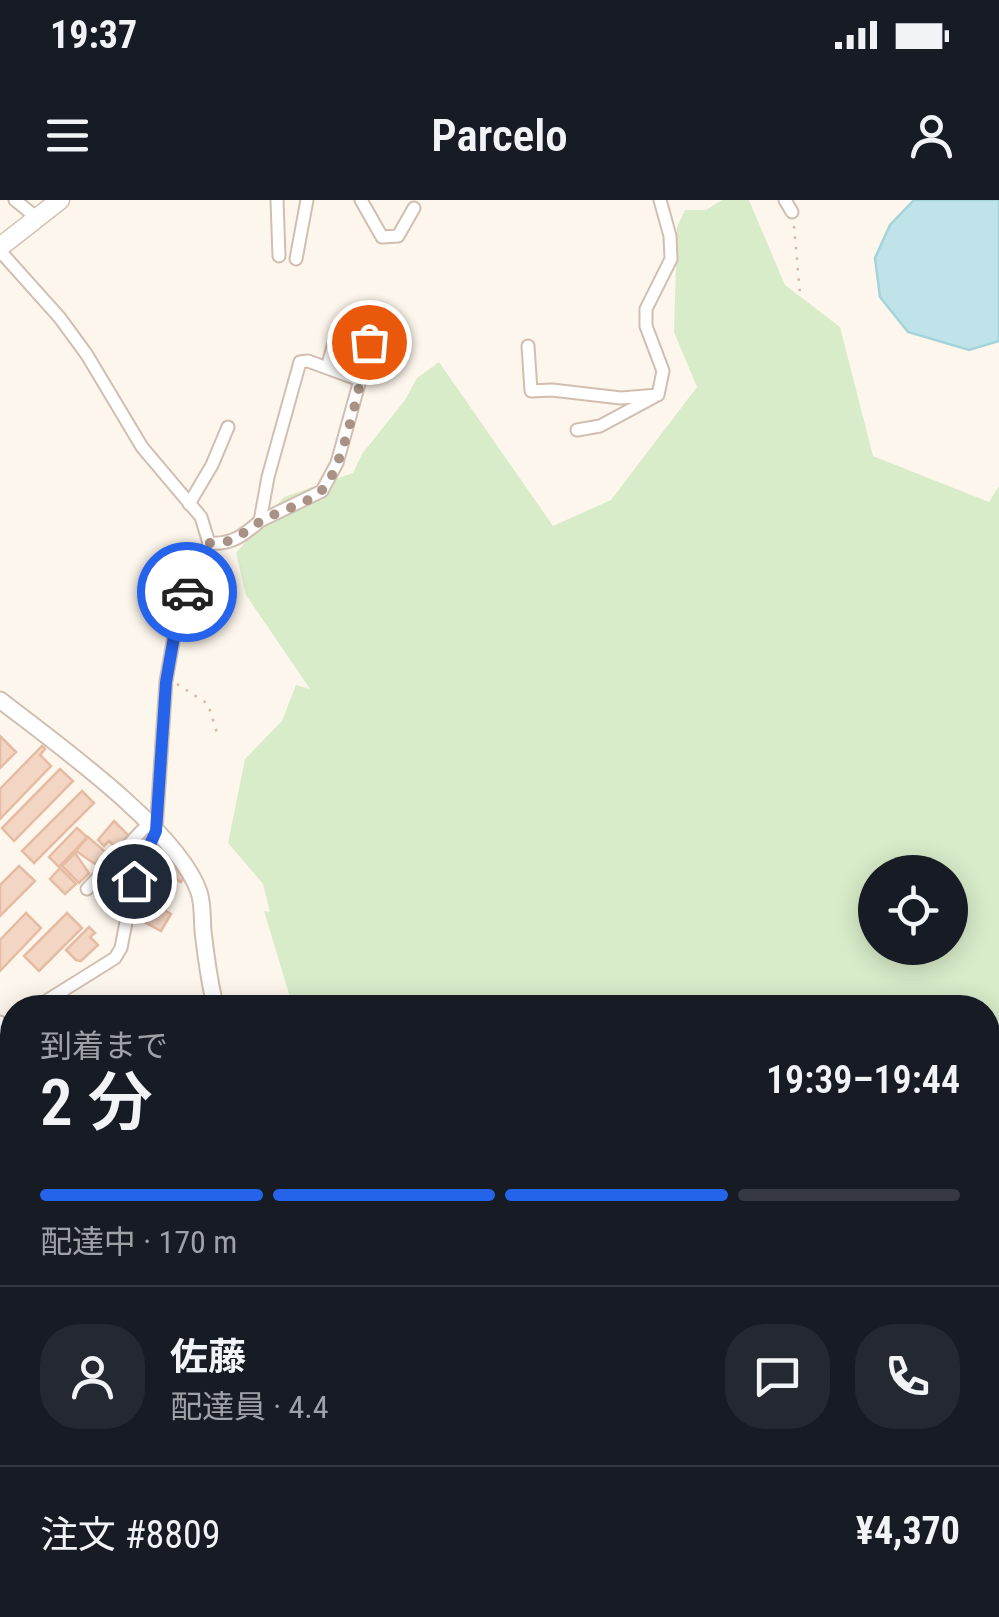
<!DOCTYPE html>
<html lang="ja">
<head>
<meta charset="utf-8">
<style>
	:root { --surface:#171b24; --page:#242831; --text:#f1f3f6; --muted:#9ea1a6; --line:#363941; --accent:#2563eb }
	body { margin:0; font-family:"Roboto Condensed","Noto Sans JP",sans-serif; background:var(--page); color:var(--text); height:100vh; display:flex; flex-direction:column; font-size:38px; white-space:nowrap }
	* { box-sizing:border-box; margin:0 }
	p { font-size:32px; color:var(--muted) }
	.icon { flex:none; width:55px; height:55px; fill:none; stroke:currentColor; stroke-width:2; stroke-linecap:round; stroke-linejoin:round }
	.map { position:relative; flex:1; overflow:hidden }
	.panel { position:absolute; left:0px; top:795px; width:1000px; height:622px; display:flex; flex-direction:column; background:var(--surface); border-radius:40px 40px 0 0; box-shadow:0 5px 25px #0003 }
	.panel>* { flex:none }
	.fabs { position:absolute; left:858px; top:655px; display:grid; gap:20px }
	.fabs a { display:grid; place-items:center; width:110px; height:110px; border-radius:50%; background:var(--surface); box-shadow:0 5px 25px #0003; font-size:50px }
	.pin { position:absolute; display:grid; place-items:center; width:85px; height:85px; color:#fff; margin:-42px; border:5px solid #fff; border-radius:50%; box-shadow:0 2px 10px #0007 }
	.courier { position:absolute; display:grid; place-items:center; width:100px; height:100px; margin:-50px; border:8px solid #2563eb; border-radius:50%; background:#fff; color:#222; box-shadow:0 2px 12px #0007 }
	.headline em { font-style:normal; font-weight:600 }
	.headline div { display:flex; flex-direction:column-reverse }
	.headline { display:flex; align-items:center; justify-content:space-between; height:170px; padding:0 40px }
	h1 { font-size:65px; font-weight:600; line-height:75px }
	.bar { display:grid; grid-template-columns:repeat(4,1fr); gap:15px 10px; align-content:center; height:120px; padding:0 40px }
	.bar i { height:12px; border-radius:8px; background:var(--line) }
	.bar .current { background:var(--accent) }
	.bar p { grid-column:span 4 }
	.line { display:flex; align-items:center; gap:25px; padding:0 40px; border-top:2px solid var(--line) }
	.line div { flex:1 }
	.round { display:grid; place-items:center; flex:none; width:105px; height:105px; border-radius:40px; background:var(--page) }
	.status { display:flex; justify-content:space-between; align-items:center; height:70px; padding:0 50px; background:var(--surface); direction:ltr }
	.status svg { height:28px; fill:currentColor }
	header { display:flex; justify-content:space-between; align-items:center; height:130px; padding:0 40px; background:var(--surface); font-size:45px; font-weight:600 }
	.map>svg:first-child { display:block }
</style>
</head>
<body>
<div class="status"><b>19:37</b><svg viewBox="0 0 49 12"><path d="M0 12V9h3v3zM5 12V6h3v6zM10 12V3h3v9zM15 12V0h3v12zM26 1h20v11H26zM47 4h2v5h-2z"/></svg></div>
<header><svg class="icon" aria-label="menu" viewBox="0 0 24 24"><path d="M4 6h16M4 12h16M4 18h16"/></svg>Parcelo<svg class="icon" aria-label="person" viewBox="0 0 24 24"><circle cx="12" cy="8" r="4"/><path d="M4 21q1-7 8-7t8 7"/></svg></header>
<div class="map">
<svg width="999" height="1417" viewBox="0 0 999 1417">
	<rect width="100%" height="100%" fill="#fdf6ec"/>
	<path fill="#f3e8fa" d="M12,1162v243h934l6,12h-952v-231z"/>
	<path fill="#d8ecc9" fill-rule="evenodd" d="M722,0h27l36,85 55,42 33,129 116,46 10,-16v947l-11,2v-427l-695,-1 -29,-96 6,1 -7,-28 -35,-41 17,-84 37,-38 14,-36 14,4 -64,-94 -10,-42 48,-56 69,-24 9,-19 43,-54 12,-22 22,-16 114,164 58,-26 86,-113 -23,-55 3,-105 8,-17h21zM875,672h75v76h-75z
		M0,930l12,5v137z
		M34,1405h152l-29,12h-111z"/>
	<path fill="#bfe3e8" stroke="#a5d3da" stroke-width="2.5" d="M914,0h85v141l-30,9 -61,-18 -28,-35 -5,-39 15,-33z"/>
	<path fill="#f3d5c3" stroke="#e6bba3" stroke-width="2.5" d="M0,536l16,16 -16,16z
		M42,546l3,3 -5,6 11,11 -51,53v-30z
		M60,569l13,12 -59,60 -12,-13z
		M82,591l12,12 -60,60 -12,-12z
		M114,621l16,16 -12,13 -9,-9 -5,5 -6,-6z
		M77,628l10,9 -28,30 -10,-10z
		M88,637l22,19 -7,7 -4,-3 -4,4 -19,-13z
		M160,651l29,17 -8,14 -16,-9 -2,3 9,8 -13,15 -11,-7 -3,5 -6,-4 2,-5 -2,-1z
		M75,653l14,20 -10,10 -17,-17z
		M19,666l16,15 -35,35v-31z
		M60,668l16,16 -11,10 -15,-15z
		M149,702l22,12 -10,17 -22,-12z
		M26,713l15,15 -41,43v-31z
		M67,713l15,15 -43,43 -15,-15z
		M89,727l6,6 -5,4 8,8 -17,16 -5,-1 -10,-10z"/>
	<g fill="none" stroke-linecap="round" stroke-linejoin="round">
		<defs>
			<path id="service" d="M992,1209l7,-5"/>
			<path id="minor" d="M15,0l22,18
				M277,0l2,56
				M361,0l21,37 16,-1 16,-28
				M785,0l7,12
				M0,51l60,67 27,37 55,92 59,70 8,26 -31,71 -12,67 -10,150 -22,50 -13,67 -6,10 -80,50
				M296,59l11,-59
				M528,146l3,45 21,-1 69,8 37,-3
				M308,161l52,19 -23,83 -15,28 -62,30 8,-44 32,-115z
				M327,168l11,-39
				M360,180l9,-38
				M658,195l5,-24 -17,-45v-17l25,-50 -1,-23 -10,-36
				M577,230l23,-4 54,-29
				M189,304l23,-39 16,-38
				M209,343c23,2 35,-8 51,-22
				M87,689l61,-65
				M0,822l5,5 -5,4
				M0,1062l12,74
				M0,1190l9,-9 3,-14
				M0,1285l6,19 6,4
				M226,1405l4,12"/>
			<path id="tertiary" d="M0,500c54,42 178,130 199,192 4,12 3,26 4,39 3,25 6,52 13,77
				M988,1284l11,-7
				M988,1307l11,-6
				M563,1405l3,12
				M404,1417l38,-12
				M466,1417l45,-12
				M749,1417l142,-10 32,10"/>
			<path id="secondary" d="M0,47l60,-47"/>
		</defs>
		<use href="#service" stroke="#d1beb0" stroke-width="10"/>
		<use href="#minor" stroke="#d1beb0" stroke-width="15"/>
		<use href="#tertiary" stroke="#d1beb0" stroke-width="19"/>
		<use href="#secondary" stroke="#d6c0b0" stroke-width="21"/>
		<path stroke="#d9b8a5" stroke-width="2.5" stroke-dasharray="2.5 8" stroke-linecap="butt" d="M794,26l6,68
			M177,484l31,20 9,29
			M988,1255l11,-6
			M0,1262l12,-6
			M988,1349l11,-9
			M533,1417l11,-9
			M591,1417l114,-12"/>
		<use href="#service" stroke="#fff" stroke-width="6"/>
		<use href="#minor" stroke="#fff" stroke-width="11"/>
		<use href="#tertiary" stroke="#fff" stroke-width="15"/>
		<use href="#secondary" stroke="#fff" stroke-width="18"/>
	</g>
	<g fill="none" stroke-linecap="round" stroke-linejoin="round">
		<path stroke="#a89285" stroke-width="10" stroke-dasharray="0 18" d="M187,392l23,-49c25,2 34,-13 55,-24 16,-9 42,-15 56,-28 22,-18 41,-118 48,-149"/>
		<path stroke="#2563eb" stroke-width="12" d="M134,681l22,-50 10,-149 12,-68 9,-22"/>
	</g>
</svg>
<div class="fabs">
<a><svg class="icon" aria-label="locate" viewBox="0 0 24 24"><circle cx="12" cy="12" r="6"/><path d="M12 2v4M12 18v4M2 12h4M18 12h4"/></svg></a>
</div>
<div class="pin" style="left:369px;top:142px;background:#ea580c"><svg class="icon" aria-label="bag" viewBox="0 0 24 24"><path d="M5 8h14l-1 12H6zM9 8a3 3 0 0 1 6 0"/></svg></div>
<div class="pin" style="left:134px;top:681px;background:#1f2937"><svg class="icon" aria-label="home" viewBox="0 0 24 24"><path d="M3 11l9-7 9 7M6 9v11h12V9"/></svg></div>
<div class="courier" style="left:187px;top:392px"><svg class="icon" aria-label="car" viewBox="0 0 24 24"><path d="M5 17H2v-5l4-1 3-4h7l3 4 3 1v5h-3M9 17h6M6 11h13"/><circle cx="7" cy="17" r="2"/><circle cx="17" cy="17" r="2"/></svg></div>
<section class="panel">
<div class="headline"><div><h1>2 分</h1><p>到着まで</p></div><em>19:39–19:44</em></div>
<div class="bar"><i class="current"></i><i class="current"></i><i class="current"></i><i></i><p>配達中 · 170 m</p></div>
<div class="line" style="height:180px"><a class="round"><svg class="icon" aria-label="person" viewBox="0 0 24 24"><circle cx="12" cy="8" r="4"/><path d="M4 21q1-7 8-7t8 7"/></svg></a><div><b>佐藤</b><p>配達員 · 4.4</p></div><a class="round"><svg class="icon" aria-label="chat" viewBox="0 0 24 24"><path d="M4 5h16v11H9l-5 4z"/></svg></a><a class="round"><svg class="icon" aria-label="phone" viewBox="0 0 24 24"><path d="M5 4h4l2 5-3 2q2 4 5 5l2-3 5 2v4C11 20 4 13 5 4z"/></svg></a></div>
<div class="line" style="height:130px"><div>注文 #8809</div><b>¥4,370</b></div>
</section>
</div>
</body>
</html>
